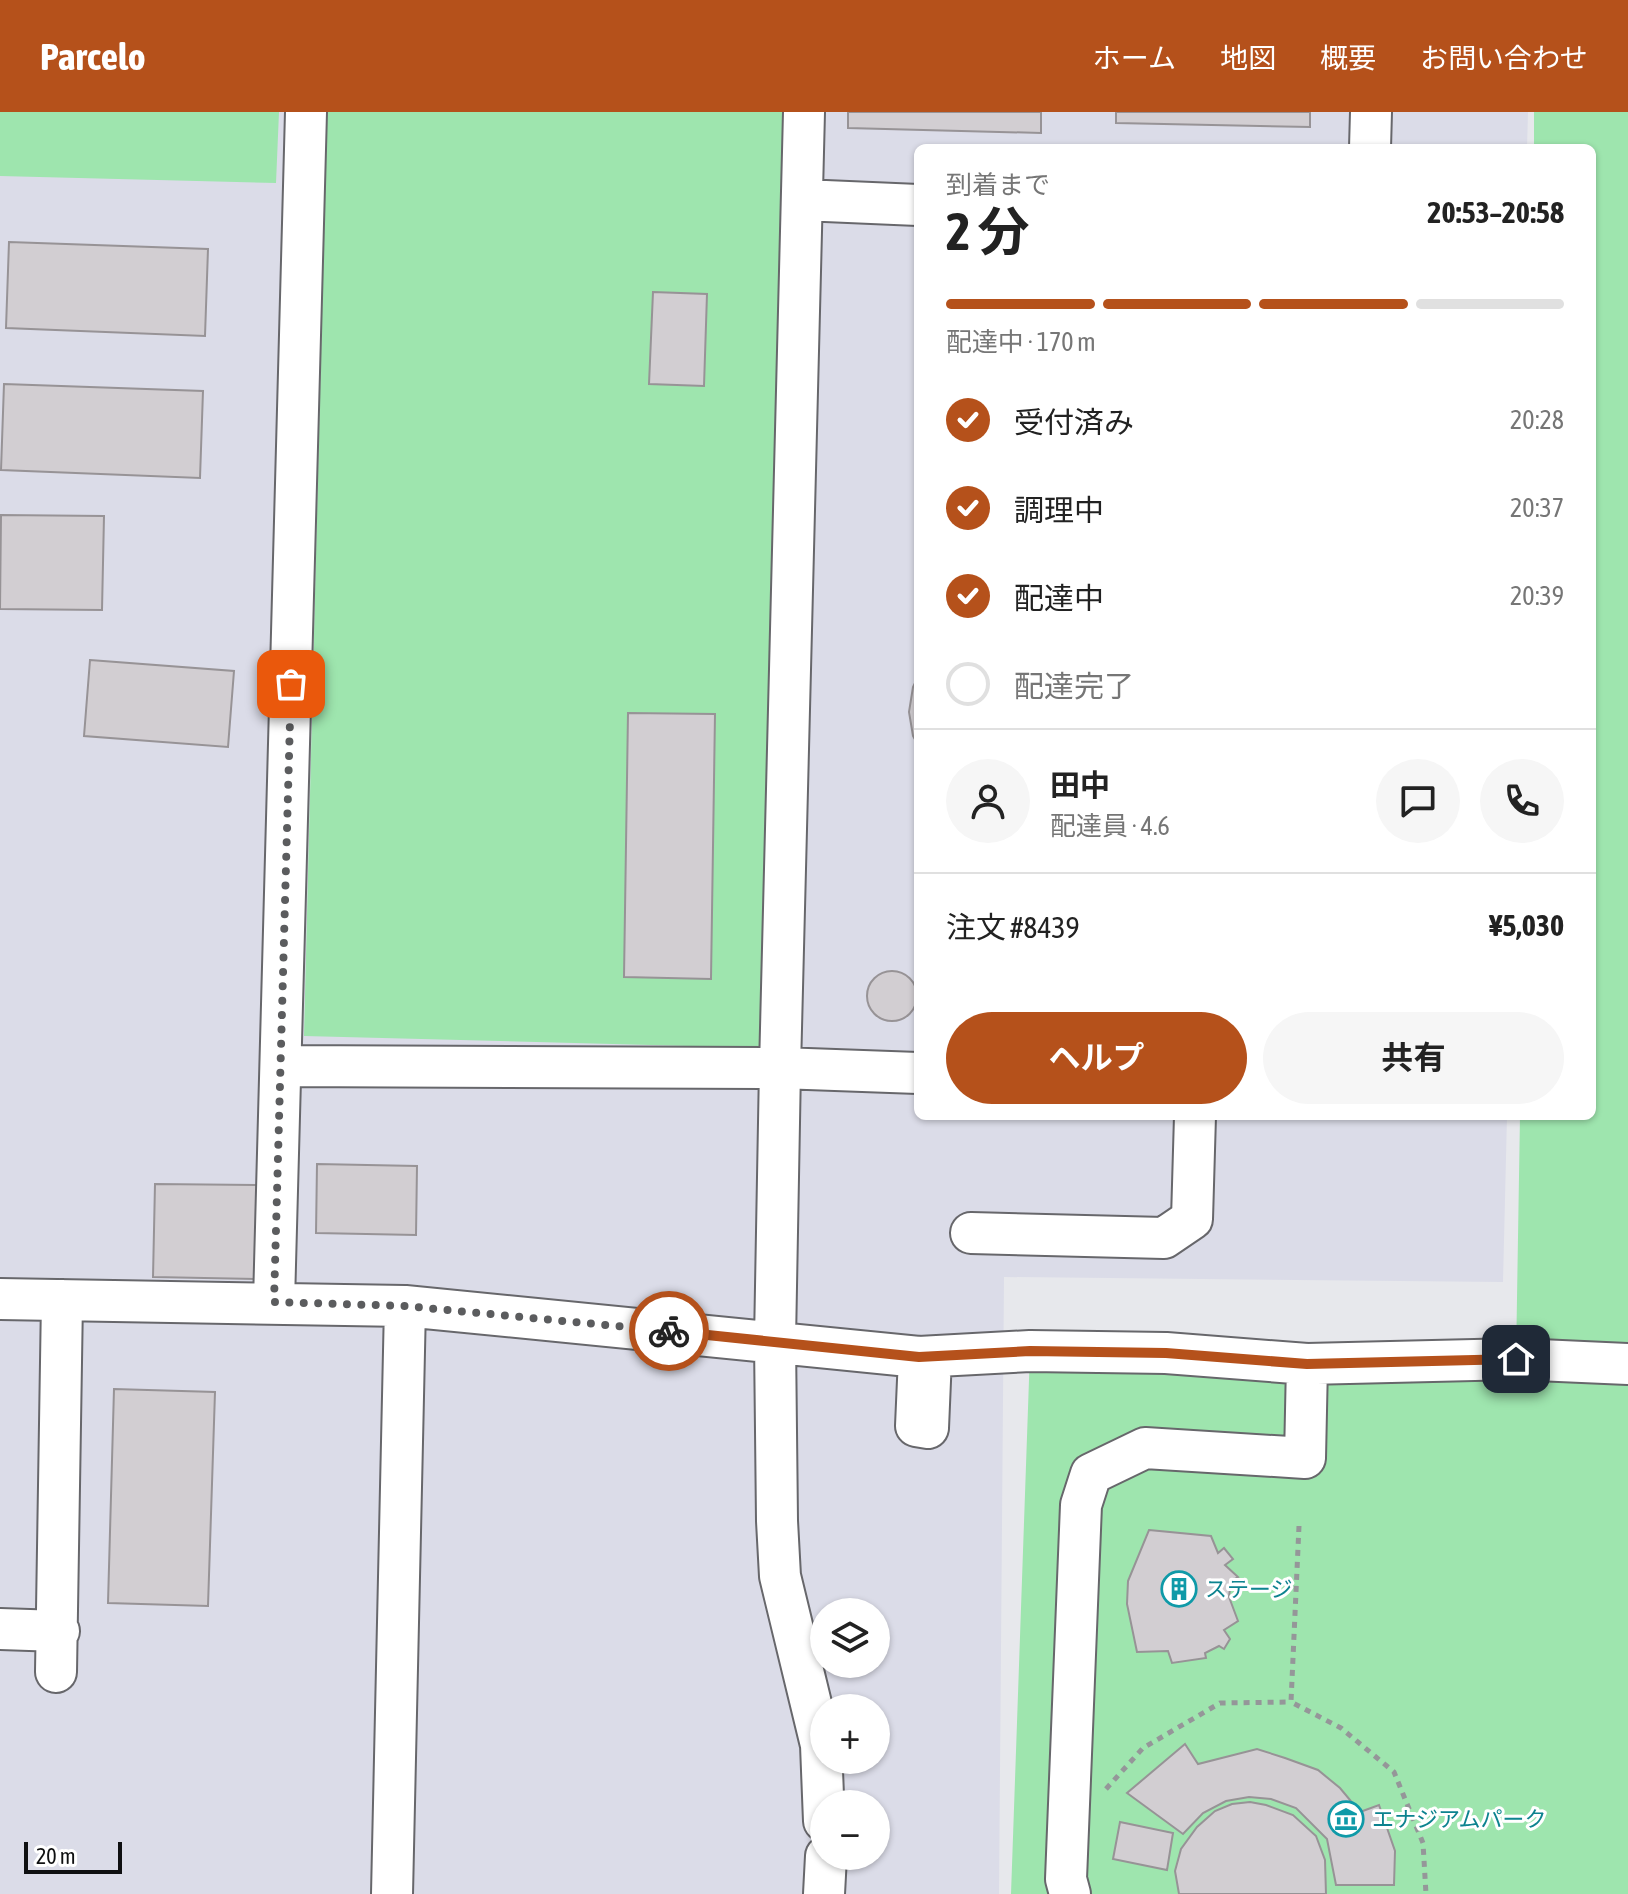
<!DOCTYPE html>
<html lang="ja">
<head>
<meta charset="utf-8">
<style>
	:root { --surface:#fff; --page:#f6f6f6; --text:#222; --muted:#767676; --line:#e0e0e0; --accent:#b5511b }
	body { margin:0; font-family:"Asap Condensed","Noto Sans JP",sans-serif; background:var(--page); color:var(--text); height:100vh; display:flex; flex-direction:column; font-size:30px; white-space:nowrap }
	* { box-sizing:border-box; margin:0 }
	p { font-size:26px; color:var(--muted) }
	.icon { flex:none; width:44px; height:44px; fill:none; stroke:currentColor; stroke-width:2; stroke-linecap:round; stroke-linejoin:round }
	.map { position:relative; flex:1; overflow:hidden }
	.panel { position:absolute; left:914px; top:32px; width:682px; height:976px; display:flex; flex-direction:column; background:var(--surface); border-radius:12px; box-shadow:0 2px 6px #0004 }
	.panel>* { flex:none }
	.fabs { position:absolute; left:810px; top:1486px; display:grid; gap:16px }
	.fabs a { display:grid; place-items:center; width:80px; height:80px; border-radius:50%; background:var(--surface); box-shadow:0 2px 6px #0004; font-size:40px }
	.scale { position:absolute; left:24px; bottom:20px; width:98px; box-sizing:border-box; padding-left:8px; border:4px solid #0f1011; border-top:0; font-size:22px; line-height:28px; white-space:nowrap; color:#0f1011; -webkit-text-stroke:6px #fff; paint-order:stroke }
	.pin { position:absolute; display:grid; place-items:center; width:68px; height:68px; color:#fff; margin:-34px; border-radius:16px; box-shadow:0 4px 12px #0006 }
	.courier { position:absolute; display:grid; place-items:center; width:80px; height:80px; margin:-40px; border:6px solid #b5511b; border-radius:50%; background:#fff; color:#222; box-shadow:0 2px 10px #0007 }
	.head em { font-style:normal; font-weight:700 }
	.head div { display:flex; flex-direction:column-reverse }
	.head { display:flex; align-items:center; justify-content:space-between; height:136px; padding:0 32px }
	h1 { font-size:52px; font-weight:700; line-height:60px }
	.bar { display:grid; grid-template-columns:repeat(4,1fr); gap:12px 8px; align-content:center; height:96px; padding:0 32px }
	.bar i { height:10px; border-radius:6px; background:var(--line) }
	.bar .on { background:var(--accent) }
	.bar p { grid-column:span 4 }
	.line { display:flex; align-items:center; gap:20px; padding:0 32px; border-top:2px solid var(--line) }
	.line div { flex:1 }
	.round { display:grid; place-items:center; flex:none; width:84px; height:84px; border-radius:42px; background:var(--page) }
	ol { padding:0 32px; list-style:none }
	li { display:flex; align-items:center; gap:24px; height:88px }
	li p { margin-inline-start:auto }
	li .icon { padding:8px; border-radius:50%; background:var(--accent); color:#fff; stroke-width:4 }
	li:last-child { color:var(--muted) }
	li i { width:44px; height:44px; border:4px solid var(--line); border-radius:50% }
	.primary-button { display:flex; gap:16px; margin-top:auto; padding:16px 32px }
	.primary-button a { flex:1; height:92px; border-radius:48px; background:var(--accent); color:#fff; font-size:32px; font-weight:700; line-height:92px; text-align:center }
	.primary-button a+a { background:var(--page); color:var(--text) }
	header { display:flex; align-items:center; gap:48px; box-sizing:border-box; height:112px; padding:0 40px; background:var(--accent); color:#fff }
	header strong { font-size:38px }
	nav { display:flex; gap:44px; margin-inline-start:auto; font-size:28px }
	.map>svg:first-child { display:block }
</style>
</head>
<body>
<header>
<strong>Parcelo</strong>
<nav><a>ホーム</a><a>地図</a><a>概要</a><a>お問い合わせ</a></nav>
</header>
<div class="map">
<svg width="1628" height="1782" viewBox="0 0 1628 1782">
	<rect width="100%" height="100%" fill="#e7e8ec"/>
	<path fill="#dbdce8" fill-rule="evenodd" d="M0,0h1528l-1,36h-609v968h589l-4,166 -499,-5 -5,617h-999zM824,1500h52v52h-52zM824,1596h52v52h-52zM824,1692h52v52h-52z"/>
	<path fill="#9ee5ae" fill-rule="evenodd" d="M0,0h279l-3,71 -276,-7z
		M327,0h457l-19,936 -461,-12zM653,180l54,2 -4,92 -54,-2zM628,601l87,2 -5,264 -86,-2z
		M1534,0h94v1782h-617l19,-543 486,8 4,-243h72v-968h-58z"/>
	<path fill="#d2ced2" stroke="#979396" stroke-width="2" d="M848,0h193v21l-193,-5z
		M1116,0h194v15l-194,-4z
		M9,130l199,7 -3,87 -199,-8z
		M653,180l54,2 -3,92 -55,-2z
		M4,272l199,7 -3,87 -199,-8z
		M1,403l103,1 -2,94 -102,-1z
		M90,548l144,11 -6,76 -144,-11z
		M918,565v68l-5,-9 -4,-24 4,-25z
		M628,601l87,1 -4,265 -87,-2z
		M867 884a25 25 0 1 1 50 0a25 25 0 1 1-50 0Z
		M317,1052l100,2 -1,69 -100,-2z
		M155,1072l102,1 -1,94 -103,-2z
		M114,1277l101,3 -7,214 -100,-3z
		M1149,1418l62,6 7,17 6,-5 9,11 -8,6 13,12 -7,4 -2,16 9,24 -14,9 6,9 -6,10 -5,-3 -14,7 1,5 -34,5 -4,-12 -31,1 -10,-48 1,-23z
		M1185,1632l13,20 59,-15 28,9 33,12 22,18 20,24 19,-7 16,46 -1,34h-58l-9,-46 -31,-31 -25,-9 -22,-2 -23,4 -23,12 -20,21 -56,-41z
		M1250,1690l16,3 27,10 23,21 9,24 1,34h-147l-4,-23 6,-22 16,-22 18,-16 17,-7z
		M1120,1710l53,11 -6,37 -54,-11z"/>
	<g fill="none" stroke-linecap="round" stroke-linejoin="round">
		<defs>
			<path id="minor" d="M804,0l-24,956 -5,273 2,180 3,55 41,169 3,76
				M1370,36l1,-36
				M802,88l116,5
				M282,954l498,2 138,5
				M971,1121l193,5 28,-19 3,-103
				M0,1187l405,7 514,51 111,-6 136,2 141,11 209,-5 112,5
				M274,1190l32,-1190
				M919,1245l-3,69 12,2 3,-71
				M0,1517l59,2
				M56,1560l6,-372
				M392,1782l13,-588
				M824,1782l2,-38
				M1070,1782l-4,-15 15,-374 10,-31 54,-26 160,10 2,-94"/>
		</defs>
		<use href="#minor" stroke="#67676b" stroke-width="44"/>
		<path stroke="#959699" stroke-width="5" stroke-dasharray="6 6" stroke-linecap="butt" d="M1299,1414l-8,176 50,26 53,44 29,71 3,51
			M1106,1677l37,-41 77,-45 71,-1"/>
		<use href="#minor" stroke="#fff" stroke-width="40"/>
	</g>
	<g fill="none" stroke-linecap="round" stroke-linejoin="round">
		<path stroke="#5b5c5e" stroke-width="8" stroke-dasharray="0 14.4" d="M291,572l-17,618 131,4 264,25"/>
		<path stroke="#b5511b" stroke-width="10" d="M669,1219l250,26 111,-6 136,2 141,11 209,-5"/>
	</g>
	<defs>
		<symbol id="building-ring" viewBox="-11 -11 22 22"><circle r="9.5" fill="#fff" stroke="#0f9aa8" stroke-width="1.5"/><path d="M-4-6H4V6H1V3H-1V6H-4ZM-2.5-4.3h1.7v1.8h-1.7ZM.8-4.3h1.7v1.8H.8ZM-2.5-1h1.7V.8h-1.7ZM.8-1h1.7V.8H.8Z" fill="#0f9aa8"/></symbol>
		<symbol id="museum-ring" viewBox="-11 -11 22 22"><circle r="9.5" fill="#fff" stroke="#0f9aa8" stroke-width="1.5"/><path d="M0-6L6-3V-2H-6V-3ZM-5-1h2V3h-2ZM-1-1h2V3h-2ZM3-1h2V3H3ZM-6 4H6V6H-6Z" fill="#0f9aa8"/></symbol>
	</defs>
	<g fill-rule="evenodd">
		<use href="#building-ring" x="1159" y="1457" width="40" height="40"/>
		<use href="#museum-ring" x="1326" y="1687" width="40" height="40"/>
	</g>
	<g text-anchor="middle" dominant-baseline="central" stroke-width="6" stroke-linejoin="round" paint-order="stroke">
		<g font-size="22" fill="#0d838f" stroke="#fff" text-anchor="start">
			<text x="1205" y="1477">ステージ</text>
			<text x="1372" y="1707">エナジアムパーク</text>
		</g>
	</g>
</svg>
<div class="fabs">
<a><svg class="icon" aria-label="layers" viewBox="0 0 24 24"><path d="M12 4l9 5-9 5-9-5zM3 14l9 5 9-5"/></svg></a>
<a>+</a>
<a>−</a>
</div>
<div class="scale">20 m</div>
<div class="pin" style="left:291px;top:572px;background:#ea580c"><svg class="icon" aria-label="bag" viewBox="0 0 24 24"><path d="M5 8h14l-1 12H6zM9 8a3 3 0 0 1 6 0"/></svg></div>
<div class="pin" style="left:1516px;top:1247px;background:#1f2937"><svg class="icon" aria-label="home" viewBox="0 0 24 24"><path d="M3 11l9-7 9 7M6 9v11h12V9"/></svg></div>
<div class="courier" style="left:669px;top:1219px"><svg class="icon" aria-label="bike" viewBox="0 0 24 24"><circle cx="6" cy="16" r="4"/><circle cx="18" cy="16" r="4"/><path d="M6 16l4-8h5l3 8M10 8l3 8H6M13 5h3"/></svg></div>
<section class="panel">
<div class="head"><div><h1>2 分</h1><p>到着まで</p></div><em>20:53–20:58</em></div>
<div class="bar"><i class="on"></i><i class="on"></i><i class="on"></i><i></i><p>配達中 · 170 m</p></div>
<ol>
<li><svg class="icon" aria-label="check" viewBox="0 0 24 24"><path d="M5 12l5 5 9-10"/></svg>受付済み<p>20:28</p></li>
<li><svg class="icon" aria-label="check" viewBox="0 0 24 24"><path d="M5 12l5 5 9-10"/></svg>調理中<p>20:37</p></li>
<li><svg class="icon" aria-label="check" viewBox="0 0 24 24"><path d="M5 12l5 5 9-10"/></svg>配達中<p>20:39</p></li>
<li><i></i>配達完了</li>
</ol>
<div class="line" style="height:144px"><a class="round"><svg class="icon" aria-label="person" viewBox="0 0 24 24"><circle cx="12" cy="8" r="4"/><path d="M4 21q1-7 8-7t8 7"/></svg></a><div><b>田中</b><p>配達員 · 4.6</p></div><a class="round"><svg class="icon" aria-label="chat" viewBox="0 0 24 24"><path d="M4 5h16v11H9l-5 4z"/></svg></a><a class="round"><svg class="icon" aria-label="phone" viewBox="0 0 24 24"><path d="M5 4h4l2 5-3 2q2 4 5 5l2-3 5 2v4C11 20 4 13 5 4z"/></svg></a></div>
<div class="line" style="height:104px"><div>注文 #8439</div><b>¥5,030</b></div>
<div class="primary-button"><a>ヘルプ</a><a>共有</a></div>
</section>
</div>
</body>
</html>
